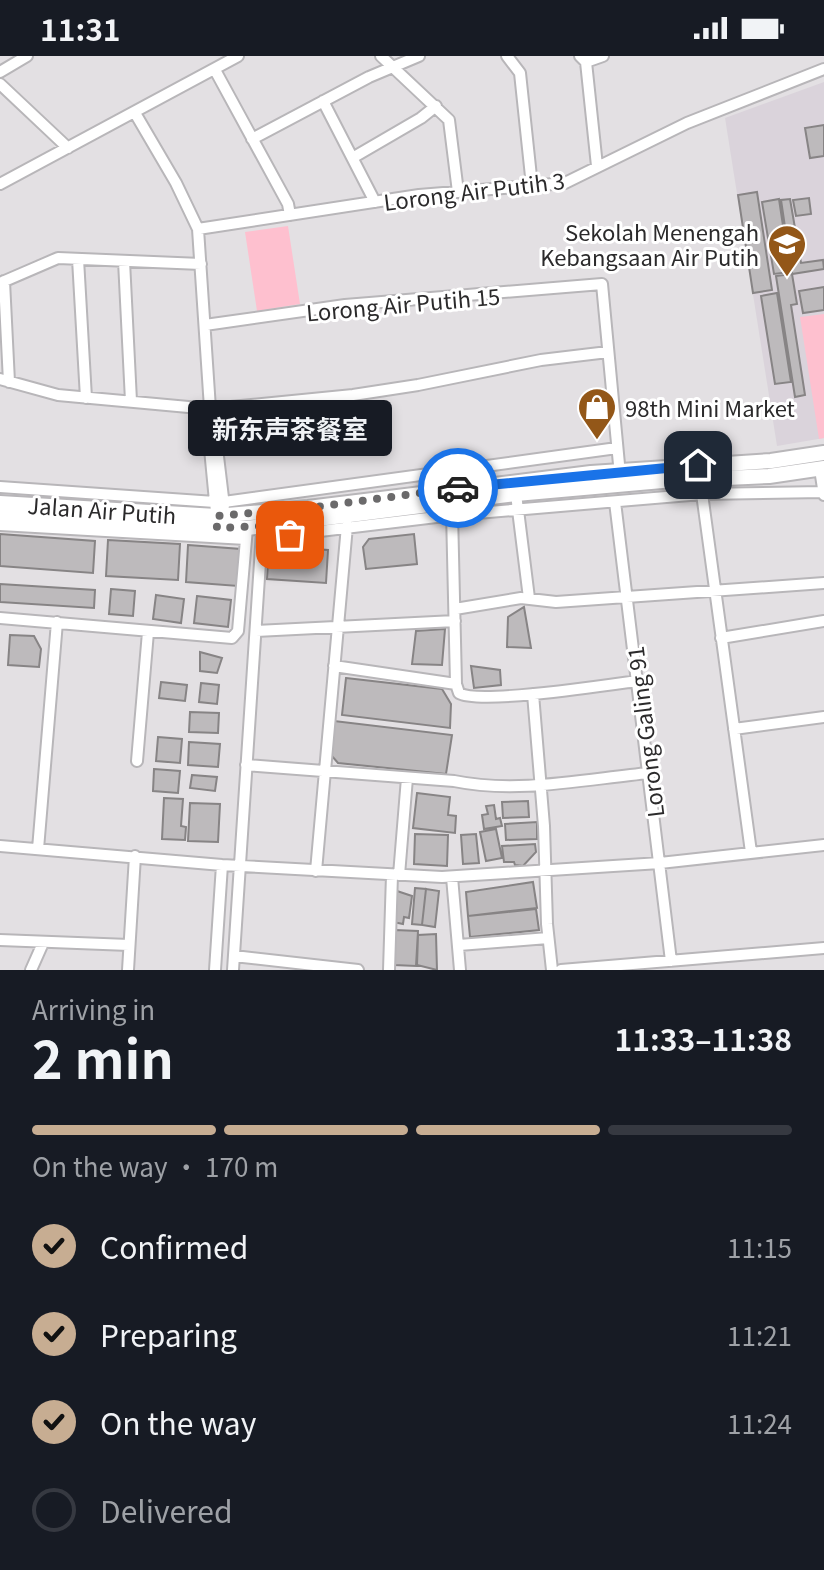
<!DOCTYPE html>
<html lang="en">
<head>
<meta charset="utf-8">
<style>
	:root { --surface:#171b24; --page:#242831; --text:#f1f3f6; --muted:#9ea1a6; --line:#363941; --accent:#c7ad92 }
	body { margin:0; font-family:Georgia,"Noto Sans SC",serif; background:var(--page); color:var(--text); height:100vh; display:flex; flex-direction:column; font-size:30px; white-space:nowrap }
	* { box-sizing:border-box; margin:0 }
	p { font-size:26px; color:var(--muted) }
	.icon { flex:none; width:44px; height:44px; fill:none; stroke:currentColor; stroke-width:2; stroke-linecap:round; stroke-linejoin:round }
	.map { position:relative; height:914px; overflow:hidden }
	.details { display:flex; flex-direction:column; background:var(--surface); flex:1 }
	.details>* { flex:none }
	.pin { position:absolute; display:grid; place-items:center; width:68px; height:68px; color:#fff; margin:-34px; border-radius:16px; box-shadow:0 4px 12px #0006 }
	.courier { position:absolute; display:grid; place-items:center; width:80px; height:80px; margin:-40px; border:6px solid #1a73e8; border-radius:50%; background:#fff; color:#222; box-shadow:0 2px 10px #0007 }
	.bubble { position:absolute; height:56px; border-radius:8px; background:var(--surface); box-shadow:0 4px 12px #0003; font-size:26px; font-weight:700; line-height:56px; text-align:center }
	.head em { font-style:normal; font-weight:700 }
	.head div { display:flex; flex-direction:column-reverse }
	.head { display:flex; align-items:center; justify-content:space-between; height:136px; padding:0 32px }
	h1 { font-size:52px; font-weight:700; line-height:60px }
	.bar { display:grid; grid-template-columns:repeat(4,1fr); gap:12px 8px; align-content:center; height:96px; padding:0 32px }
	.bar i { height:10px; border-radius:6px; background:var(--line) }
	.bar .on { background:var(--accent) }
	.bar p { grid-column:span 4 }
	ol { padding:0 32px; list-style:none }
	li { display:flex; align-items:center; gap:24px; height:88px }
	li p { margin-inline-start:auto }
	li .icon { padding:8px; border-radius:50%; background:var(--accent); color:#111; stroke-width:4 }
	li:last-child { color:var(--muted) }
	li i { width:44px; height:44px; border:4px solid var(--line); border-radius:50% }
	.status { display:flex; justify-content:space-between; align-items:center; height:56px; padding:0 40px; background:var(--surface); direction:ltr }
	.status svg { height:22px; fill:currentColor }
	.map>svg:first-child { display:block }
</style>
</head>
<body>
<div class="status"><b>11:31</b><svg viewBox="0 0 49 12"><path d="M0 12V9h3v3zM5 12V6h3v6zM10 12V3h3v9zM15 12V0h3v12zM26 1h20v11H26zM47 4h2v5h-2z"/></svg></div>
<div class="map">
<svg width="824" height="914" viewBox="0 0 824 914">
	<rect width="100%" height="100%" fill="#e3e0e3"/>
	<path fill="#dad3db" d="M824,26v356l-47,8 -52,-328z"/>
	<path fill="#fec0cf" d="M288,170l12,78 -43,7 -12,-79z
		M824,258v124l-5,1 -19,-122z"/>
	<path fill="#bdbabc" stroke="#878485" stroke-width="2" d="M824,69v31l-14,2 -5,-30z
		M757,136l15,98 -19,3 -15,-98z
		M809,142l2,16 -15,2 -3,-16z
		M779,143l11,73 -16,2 -12,-72z
		M790,143l11,64 22,-3 1,9 -32,5 -11,-74z
		M792,218l5,30 -6,1 14,90 -10,2 -19,-121z
		M824,231v23l-21,3 -4,-22z
		M777,237l14,89 -16,2 -14,-88z
		M0,478l95,7 -2,32 -93,-7z
		M414,478l3,30 -51,5 -3,-22 6,-8z
		M108,484l72,4 -2,36 -72,-4z
		M188,489l53,4 -3,37 -52,-4z
		M269,490l59,4 -2,33 -59,-4z
		M0,528l95,6 -1,18 -94,-6z
		M111,533l24,2 -2,25 -24,-2z
		M156,539l28,4 -3,24 -28,-4z
		M197,540l34,4 -3,27 -34,-4z
		M524,551l7,41 -24,-1 1,-30z
		M445,573l-3,36 -30,-1 4,-33z
		M10,579l24,1 7,13 -2,18 -31,-2z
		M200,596l22,6 -5,15 -17,-2z
		M471,610l29,4 1,15 -27,3z
		M346,622l96,11 9,15 -1,24 -108,-13z
		M161,626l26,3 -2,16 -26,-3z
		M201,627l18,2 -2,19 -18,-2z
		M190,656l29,1 -1,20 -29,-1z
		M334,665l118,14 -6,39 -108,-11 -7,-8z
		M158,681l24,2 -2,24 -24,-2z
		M189,686l31,2 -2,23 -30,-2z
		M154,713l26,2 -2,22 -25,-2z
		M192,719l25,2 -2,14 -25,-3z
		M417,737l33,4 -2,18 8,1 -1,17 -42,-5z
		M164,742l19,1 -2,27 5,1 -1,13 -23,-1z
		M528,745l1,16 -26,1 -1,-16z
		M190,747l30,1 -2,38 -30,-1z
		M494,749l2,14 4,-1 2,8 -18,3 -2,-14 6,-1 -2,-8z
		M537,766v17l-31,1 -1,-16z
		M496,773l6,29 -16,3 -6,-29z
		M415,778l33,1 -1,31 -33,-2z
		M476,778l3,29 -16,1 -2,-29z
		M535,788l1,8 -13,14 -8,-1 -1,-3h-10l-2,-16z
		M533,826l4,26 -69,8 -2,-24z
		M415,832l11,1 -4,36 -10,-1z
		M426,833l13,2 -4,36 -13,-2z
		M397,835l15,5 -3,22 -5,-1 -1,7 -10,-2z
		M536,853l3,21 -69,7 -2,-21z
		M395,874l23,1 -2,35 -22,-1z
		M436,878l1,36 -20,-5 1,-30z"/>
	<g fill="none" stroke-linecap="round" stroke-linejoin="round">
		<defs>
			<path id="street" d="M381,0l68,64 9,72
				M507,0l13,17 12,113
				M580,0l6,6 11,104
				M586,6l17,-6
				M215,14l73,134 2,11
				M0,16l27,-16
				M0,28l68,64
				M323,45l52,101
				M135,57l41,70 22,46 14,209 -2,11 7,73
				M252,83l117,-62 50,-21
				M354,101l67,-39 15,-12
				M0,128l238,-128
				M198,173l221,-34 146,-12 122,-60 137,-54
				M78,203l8,139
				M124,205l7,140
				M4,225l5,101
				M0,227l58,-25 143,6
				M205,269l140,-20 257,-21 18,191
				M0,323l58,16 152,14 143,-14 65,-10 123,-25 67,-8
				M212,382l5,10 7,58
				M820,413l4,26
				M700,423l51,373
				M0,431l215,15
				M516,438l13,104
				M224,446l393,-54
				M615,446l56,459
				M452,456l4,172 3,9c19,12 149,-8 178,-12
				M0,469l246,14
				M262,482l191,-23 249,-21 121,-2
				M455,553l66,-11 35,4 268,-19
				M0,562l232,20 6,-7 9,-103
				M256,575l199,-10
				M721,582l103,-17
				M334,610l122,18
				M533,638l11,132 3,98 5,46
				M734,673l90,-12
				M137,705l11,-129
				M246,709l208,16c63,13 132,-2 195,-8
				M0,790l222,19 220,12 218,-14 164,-18
				M38,793l19,-227
				M316,815l31,-345
				M399,819l8,-97
				M452,821l8,93
				M0,884l129,5
				M459,889l89,-7
				M234,900l124,14
				M31,914l12,-27
				M128,914l7,-114
				M215,914l7,-105
				M233,914l29,-438
				M389,914l3,-95
				M561,914l263,-22"/>
			<path id="secondary" d="M0,447l216,13 92,-8 283,-35 180,-12 53,-8
				M0,458l173,13 74,1 269,-34 146,-13 107,-5 55,-8"/>
		</defs>
		<use href="#street" stroke="#b8b6b9" stroke-width="14"/>
		<use href="#secondary" stroke="#b8b6b9" stroke-width="18"/>
		<use href="#street" stroke="#fff" stroke-width="10"/>
		<use href="#secondary" stroke="#fff" stroke-width="14"/>
	</g>
	<g fill="none" stroke-linecap="round" stroke-linejoin="round">
		<path stroke="#6b6a6b" stroke-width="8" stroke-dasharray="0 14.4" d="M290,479l-28,3v-12l-45,2 -1,-12 92,-8 150,-20"/>
		<path stroke="#1a73e8" stroke-width="10" d="M458,432l240,-23"/>
	</g>
	<defs>
		<symbol id="school-pin" viewBox="-11 -11 22 30"><path d="M0 17L-7.5 6A9.5 9.5 0 1 1 7.5 6Z" fill="#935718" stroke="#fff"/><path d="M0-5L7-2L0 1L-7-2ZM-4 1L0 2.5L4 1V4Q0 6-4 4Z" fill="#fff"/></symbol>
		<symbol id="shop-pin" viewBox="-11 -11 22 30"><path d="M0 17L-7.5 6A9.5 9.5 0 1 1 7.5 6Z" fill="#935718" stroke="#fff"/><path d="M-5-2.5h2.3a2.7 3.5 0 0 1 5.4 0H5L5.5 6h-11ZM-1.5-2.5h3a1.5 2.3 0 0 0-3 0Z" fill="#fff"/></symbol>
	</defs>
	<g fill-rule="evenodd">
		<use href="#school-pin" x="765" y="166" width="44" height="60"/>
		<use href="#shop-pin" x="575" y="329" width="44" height="60"/>
	</g>
	<g text-anchor="middle" dominant-baseline="central" stroke-width="6" stroke-linejoin="round" paint-order="stroke">
		<g font-size="22" fill="#2b2a2b" stroke="#fff">
			<text transform="translate(474 134) rotate(-7)">Lorong Air Putih 3</text>
			<text transform="translate(403 247) rotate(-5)">Lorong Air Putih 15</text>
			<text transform="translate(102 453) rotate(4)">Jalan Air Putih</text>
			<text transform="translate(644 676) rotate(-97)">Lorong Galing 91</text>
		</g>
		<g font-size="22" fill="#2b2a2b" stroke="#fff" text-anchor="end">
			<text x="759" y="175">Sekolah Menengah<tspan x="759" dy="25">Kebangsaan Air Putih</tspan></text>
			<text x="625" y="351" text-anchor="start">98th Mini Market</text>
		</g>
	</g>
</svg>
<div class="pin" style="left:290px;top:479px;background:#ea580c"><svg class="icon" aria-label="bag" viewBox="0 0 24 24"><path d="M5 8h14l-1 12H6zM9 8a3 3 0 0 1 6 0"/></svg></div>
<div class="pin" style="left:698px;top:409px;background:#1f2937"><svg class="icon" aria-label="home" viewBox="0 0 24 24"><path d="M3 11l9-7 9 7M6 9v11h12V9"/></svg></div>
<div class="courier" style="left:458px;top:432px"><svg class="icon" aria-label="car" viewBox="0 0 24 24"><path d="M5 17H2v-5l4-1 3-4h7l3 4 3 1v5h-3M9 17h6M6 11h13"/><circle cx="7" cy="17" r="2"/><circle cx="17" cy="17" r="2"/></svg></div>
<div class="bubble" style="left:188px;top:344px;width:204px">新东声茶餐室</div>
</div>
<section class="details">
<div class="head"><div><h1>2 min</h1><p>Arriving in</p></div><em>11:33–11:38</em></div>
<div class="bar"><i class="on"></i><i class="on"></i><i class="on"></i><i></i><p>On the way · 170 m</p></div>
<ol>
<li><svg class="icon" aria-label="check" viewBox="0 0 24 24"><path d="M5 12l5 5 9-10"/></svg>Confirmed<p>11:15</p></li>
<li><svg class="icon" aria-label="check" viewBox="0 0 24 24"><path d="M5 12l5 5 9-10"/></svg>Preparing<p>11:21</p></li>
<li><svg class="icon" aria-label="check" viewBox="0 0 24 24"><path d="M5 12l5 5 9-10"/></svg>On the way<p>11:24</p></li>
<li><i></i>Delivered</li>
</ol>
</section>
</body>
</html>
